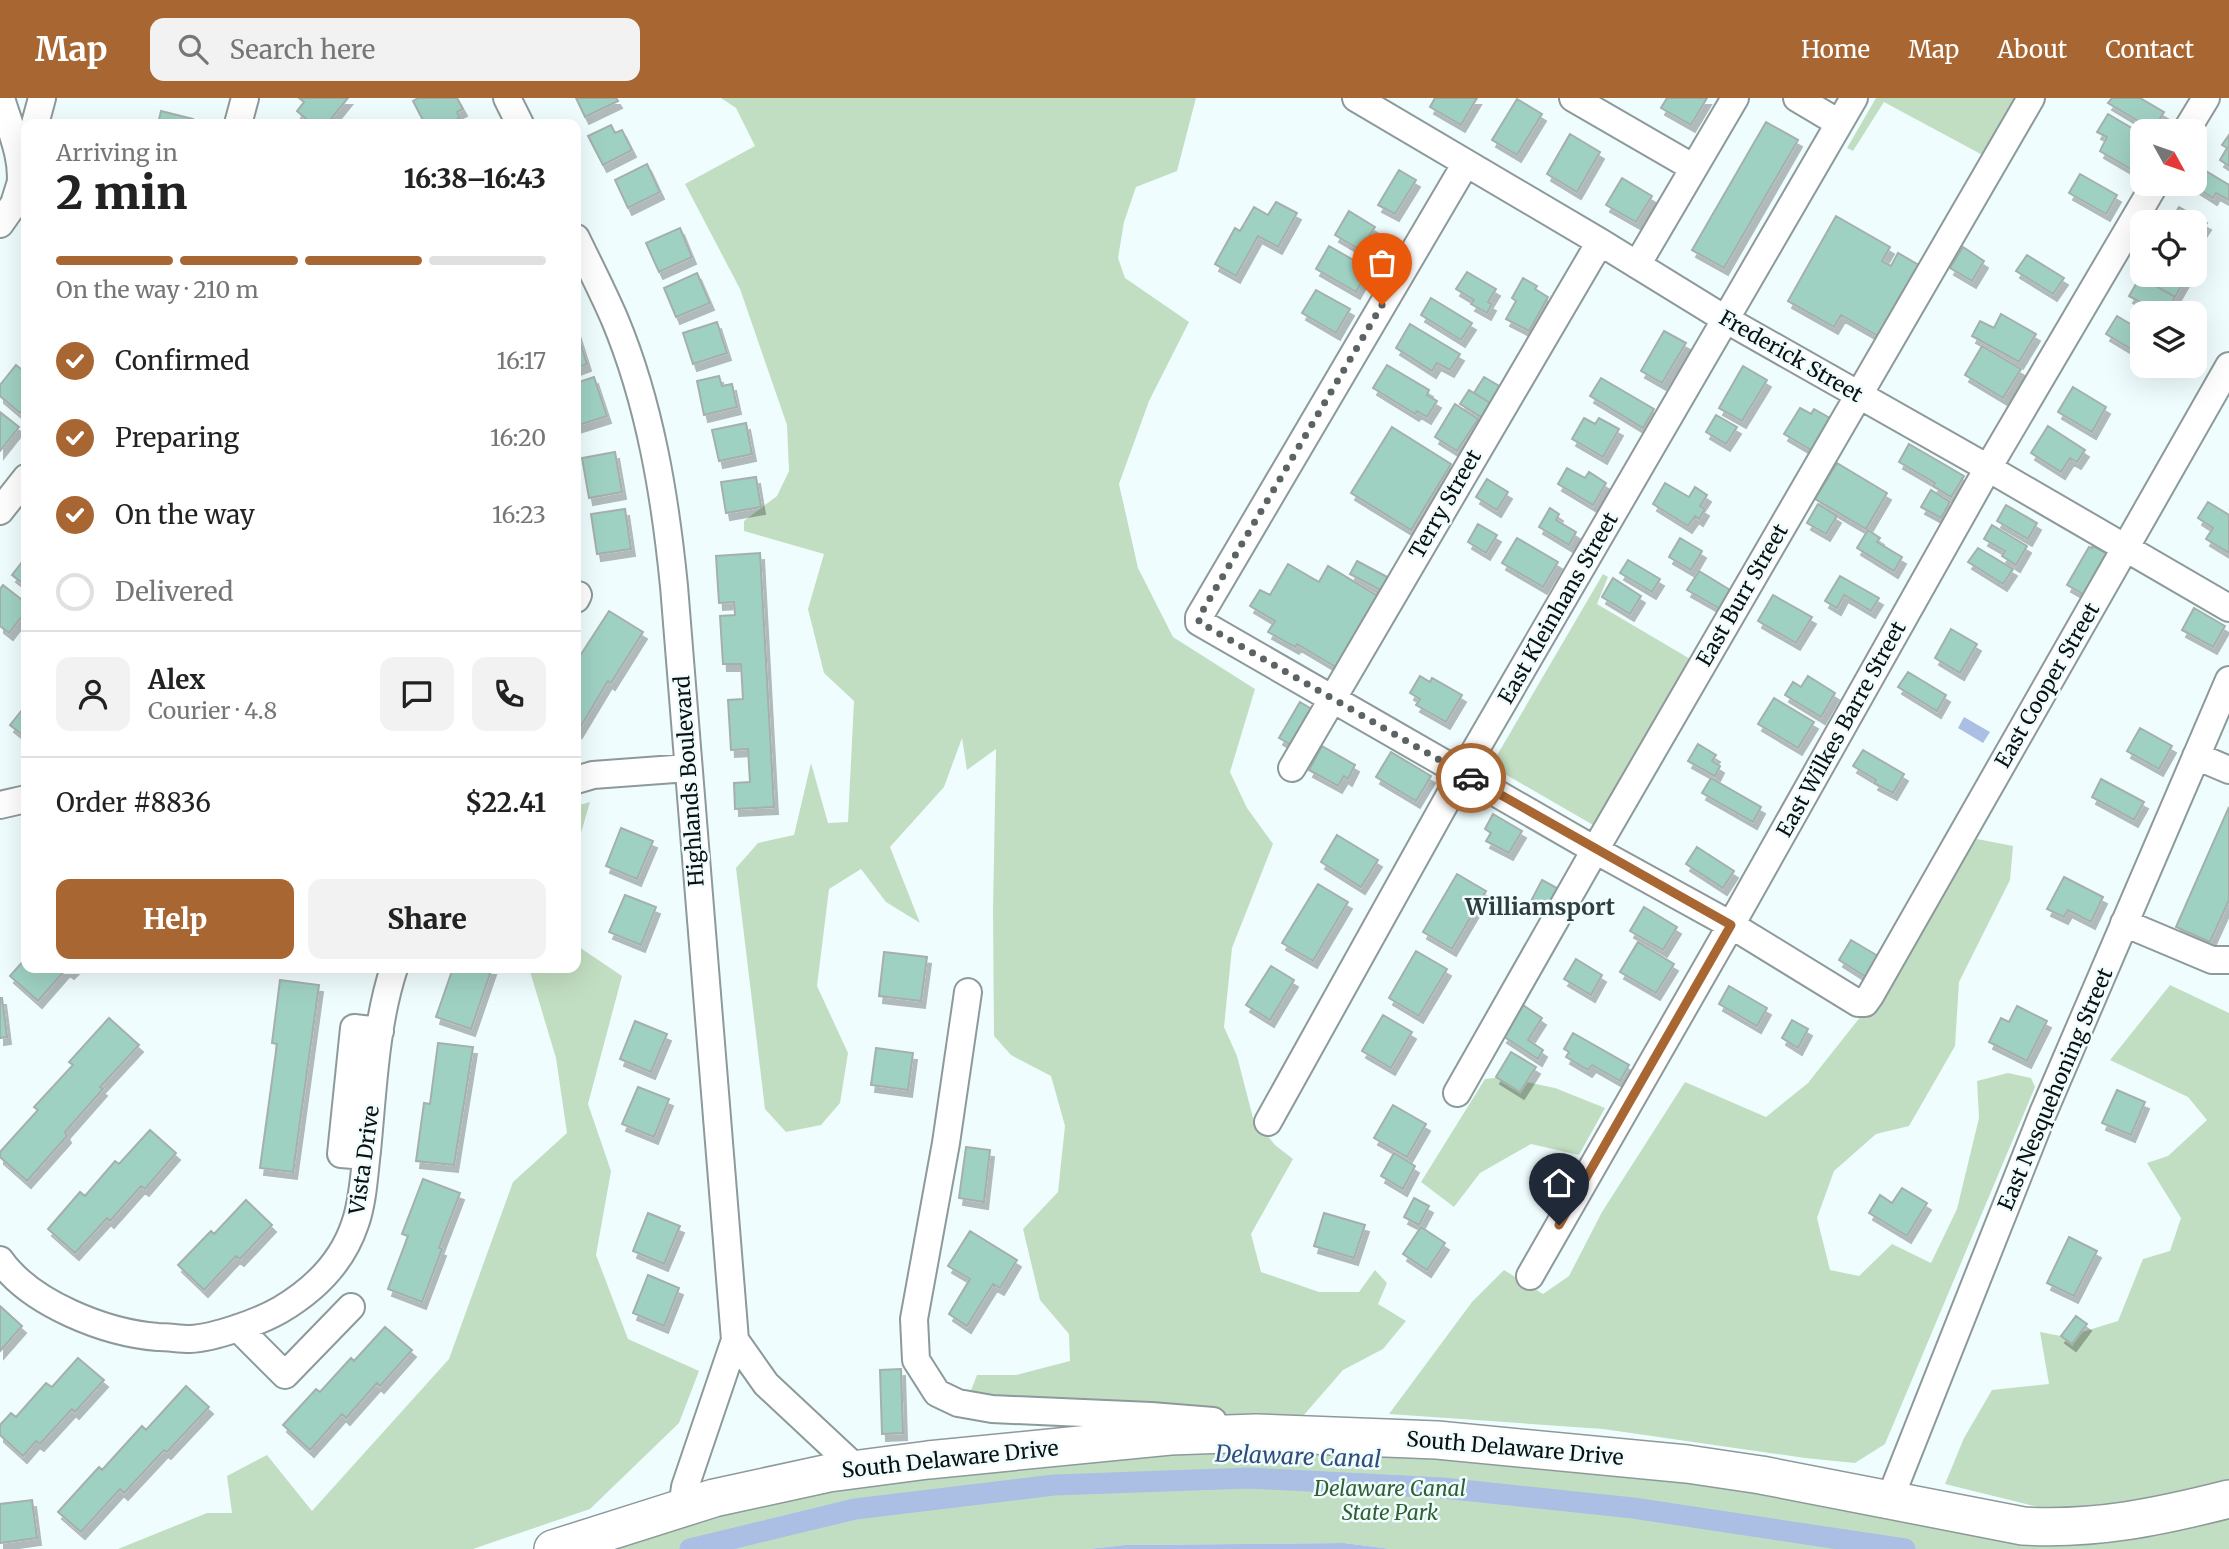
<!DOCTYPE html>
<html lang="en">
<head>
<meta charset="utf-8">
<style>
	:root { --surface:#fff; --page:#f2f2f2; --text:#222; --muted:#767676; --line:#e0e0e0; --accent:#a86633 }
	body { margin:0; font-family:Merriweather,serif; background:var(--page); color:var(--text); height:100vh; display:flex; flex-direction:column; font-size:26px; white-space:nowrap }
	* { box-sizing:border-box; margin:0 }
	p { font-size:23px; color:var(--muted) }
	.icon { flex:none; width:38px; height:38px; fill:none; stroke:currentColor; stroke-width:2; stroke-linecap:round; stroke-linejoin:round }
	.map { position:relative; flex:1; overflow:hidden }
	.sheet { position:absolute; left:21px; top:21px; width:560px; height:854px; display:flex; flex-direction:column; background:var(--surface); border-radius:14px; box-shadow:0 7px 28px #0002 }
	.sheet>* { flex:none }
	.needle { width:46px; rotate:130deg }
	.controls { position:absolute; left:2130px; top:21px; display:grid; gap:14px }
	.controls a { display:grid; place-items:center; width:77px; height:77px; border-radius:14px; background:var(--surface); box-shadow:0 7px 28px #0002; font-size:35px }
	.pin { position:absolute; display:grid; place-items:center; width:60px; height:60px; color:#fff; margin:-72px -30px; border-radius:50% 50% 50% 0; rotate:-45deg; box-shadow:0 0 7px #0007 }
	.pin .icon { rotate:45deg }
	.courier { position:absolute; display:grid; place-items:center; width:70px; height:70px; margin:-35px; border:5px solid #a86633; border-radius:50%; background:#fff; color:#222; box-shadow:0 2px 9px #0007 }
	.headline em { font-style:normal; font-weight:800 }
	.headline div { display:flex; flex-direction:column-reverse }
	.headline { display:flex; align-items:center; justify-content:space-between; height:119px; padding:0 35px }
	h1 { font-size:46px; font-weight:800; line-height:52px }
	.bar { display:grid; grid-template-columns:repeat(4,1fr); gap:10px 7px; align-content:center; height:84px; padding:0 35px }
	.bar i { height:9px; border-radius:5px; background:var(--line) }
	.bar .active { background:var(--accent) }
	.bar p { grid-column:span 4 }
	.line { display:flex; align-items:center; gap:18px; padding:0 35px; border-top:2px solid var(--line) }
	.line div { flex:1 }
	.round { display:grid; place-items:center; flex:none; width:74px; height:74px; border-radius:14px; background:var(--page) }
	ol { padding:0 35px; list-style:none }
	li { display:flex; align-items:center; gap:21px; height:77px }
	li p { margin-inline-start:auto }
	li .icon { padding:7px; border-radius:50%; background:var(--accent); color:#fff; stroke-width:4 }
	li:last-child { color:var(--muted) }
	li i { width:38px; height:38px; border:4px solid var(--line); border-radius:50% }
	.button { display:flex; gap:14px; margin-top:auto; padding:14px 35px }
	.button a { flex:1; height:80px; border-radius:14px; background:var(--accent); color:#fff; font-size:28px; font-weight:800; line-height:80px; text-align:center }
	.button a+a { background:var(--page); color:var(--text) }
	header { display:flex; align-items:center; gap:42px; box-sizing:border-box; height:98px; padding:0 35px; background:var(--accent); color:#fff }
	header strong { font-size:33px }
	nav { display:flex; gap:38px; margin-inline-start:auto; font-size:24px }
	.search { width:490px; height:63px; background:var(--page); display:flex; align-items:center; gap:18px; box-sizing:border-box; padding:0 24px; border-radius:14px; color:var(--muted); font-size:26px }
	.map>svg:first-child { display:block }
</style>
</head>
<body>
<header>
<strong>Map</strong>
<div class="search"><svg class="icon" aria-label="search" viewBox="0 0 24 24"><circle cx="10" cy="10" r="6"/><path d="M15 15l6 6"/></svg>Search here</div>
<nav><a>Home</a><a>Map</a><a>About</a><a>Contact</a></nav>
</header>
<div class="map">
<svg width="2229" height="1451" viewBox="0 0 2229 1451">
	<defs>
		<filter id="shadow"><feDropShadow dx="4" dy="7" stdDeviation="0" flood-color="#0004"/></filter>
	</defs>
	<rect width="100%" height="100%" fill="#f0fdfe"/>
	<path fill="#c2dec2" d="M721,0h475l-19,73 -41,16 -12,35 -6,36 7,20 64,44 -40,79 -30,83 19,84 35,69 82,52 -25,83 17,36 26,36 -41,104 -8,79 13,29 16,62 22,27 18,14 -42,75 10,38 58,20h40l16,-22 12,13 -9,21 28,17 -23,28 -40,21 -40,46 -280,9 -33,-4 -25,-15 12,-31h39l54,-14 -1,-27 -29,-34 -17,-71 35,-37 7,-66 -14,-50 -40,-21 -17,-19 -1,-125 3,-162 -29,21 -5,-32 -18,49 -54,60 30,76 -34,-21 -25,-33 -32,20 -12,97 31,67 -8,50 -19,22 -35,7 -21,-23 -29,-241 22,-25 36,-8 17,-72 17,60 20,-1 6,-121 -30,-28 -16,-64 16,-55 -80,-23v-10l33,-25 12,-25 -2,-46 -47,-136 -55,-105 70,-38 -19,-38z
		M1876,0h148l-36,60 -104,-56 -31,49 -6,-3z
		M1603,476l5,3 -11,27 100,59 -97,166 -97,-56 -7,-8v-8z
		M590,704l-14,48v-44z
		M1977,741l36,7 -3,34 -51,102 -4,64 -46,80 -33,8 -42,37 -17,47 13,52 29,6 33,-32 39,19 26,-54 22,-91 -2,-37 31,-8 23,5 4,9 -150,357 -30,19 -50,-5 -202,-29 -214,-15 83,-112 32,-32 39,24 26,-18 33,-64 83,-130 81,35 42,-34 53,-67z
		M576,844l6,7 40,27 -34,128 23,67 -15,84 32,84 71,32 -20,52 -89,86 -117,40h-355l89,-36h25l-5,-37 40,-21 45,56 137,-152 64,-177 54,-49 -11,-75 -27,-90h47z
		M2170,887l59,28v472l-94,17 -77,10 -113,-28 19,-46 28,-48 57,-6 -9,-52 26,5 52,-16 25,-62 27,-8 11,-33 -34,-55 21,-7 39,-36 -19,-23 -78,-37z
		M1503,979l52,11 50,20 -26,47 -48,-11 -51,29 -26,34 -33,-25 64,-103z
		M1313,1350l365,31 386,65 60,-4 105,-27v36h-838l-47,-6 -219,2 -37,4h-484l129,-43 135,-28 292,-28z"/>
	<path fill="#abbee3" d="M1964,619l26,15 -7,11 -25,-15z
		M1344,1445l47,6h-303l37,-4z"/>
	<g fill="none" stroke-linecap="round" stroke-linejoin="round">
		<path stroke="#abbee3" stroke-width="21" d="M690,1451l165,-40 199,-24 195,-7 194,10 190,20 272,41"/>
	</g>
	<path fill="#9fd1c3" stroke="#a5b0ad" stroke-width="2" filter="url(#shadow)" d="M299,0h49l-21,26h-15l-15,-13 7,-9z
		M418,0h39l6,11 -6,3 3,6 -4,2 2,4h-33l-12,-23z
		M576,0h40l2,3 -33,16z
		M1435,0h42l-16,27 -31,-18z
		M1667,0h40l-16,27 -30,-17z
		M2112,0h28l24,14 -11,18 -45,-27z
		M1517,1l25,15 -25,41 -25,-15z
		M161,13l32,8 -1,5h-34z
		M2108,16l34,20v36l-3,4 -39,-23 7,-14 -10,-5z
		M1766,24l32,18 -74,128 -32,-18z
		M611,27l4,8 7,-3 10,20 -29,15 -15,-29z
		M1570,36l30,18 -23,40 -30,-18z
		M2229,37v31l-9,-6 7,-12 -5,-3z
		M647,66l13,28 -32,16 -13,-28z
		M2196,67l33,20v15l-13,-7 -3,5 -22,-14h3z
		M1399,72l17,10 -21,34 -17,-9z
		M2080,76l37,21 -11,19 -37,-21z
		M1622,80l30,18 -16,26 -30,-17z
		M1276,104l21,11 -19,34 -20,-11 -22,40 -21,-12 20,-36 5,3 14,-24 14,8z
		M2179,109l28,16 -11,17 -2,-18h-24z
		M1349,113l26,16 -15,23 -25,-15z
		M1836,118l54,31 -8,14 9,5 7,-13 26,15 -41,71 -42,-24 -7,12 -46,-26z
		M680,130l12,29 -33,15 -13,-29z
		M1329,148l40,23 -13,23 -40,-23z
		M1963,149l21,14 -12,20 -22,-13z
		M2027,157l37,23 -11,16 -37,-23z
		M1467,174l29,17 -8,13 4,2 -5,9 -16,-9 3,-4 -18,-11z
		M697,175l13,30 -34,14 -12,-29z
		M2142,175v2l45,1 -12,21 -35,-20z
		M2140,179l35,20 -9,16h-6l-31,-17z
		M1523,180l14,8 -2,3 13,8 -19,34 -23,-12 10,-18 -4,-3z
		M1316,192l34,19 -14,24 -34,-20z
		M1431,200l41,25 -11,17 -40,-25z
		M2001,216l35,20 -17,28 -47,-26 8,-15 14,7z
		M2117,218l25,15v19l-9,-5 -2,4 -25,-15z
		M717,224l10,31 -34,11 -10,-31z
		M1410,226l50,30 -10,16 -13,-7 -5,8 -36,-23z
		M576,231l11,35 -11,4z
		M1664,233l22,12 -24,40 -21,-12z
		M1982,248l39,23 -18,29 -38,-23z
		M16,267l10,8v33l-6,7 -20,-17v-11z
		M1387,267l42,25 -2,5 10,6 -10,16 -10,-6 -2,3 -42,-26z
		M1743,268l24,14 -25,41 -23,-13z
		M719,278l3,10 10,-2 5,23 -33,8 -7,-34z
		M594,279l13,39 -31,10v-43z
		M1484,279l17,10 -11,16 -16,-10z
		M1601,280l53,31 -11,19 -53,-32z
		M2073,289l33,20 -14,25 -34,-20z
		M1469,292l21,13 -9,14 -21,-13z
		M1455,306l23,15 -21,32 -22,-14z
		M1800,310l11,6 3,-5 16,9 -19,32 -27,-16z
		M0,314l19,15 -19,24z
		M1716,317l21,12 -11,17 -20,-12z
		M1584,320l11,6 4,-6 20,11 -16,28 -31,-18z
		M746,325l6,31 -33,7 -7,-31z
		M2048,328l37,24 -8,12 -7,-4 -9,14 -30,-19z
		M1392,329l59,37 -40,66 -60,-37z
		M1909,346l55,32 -13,21 -18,-11 2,-3 -36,-21z
		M615,354l7,40 -33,6 -7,-40z
		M1837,365l50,30 -21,36 -51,-30z
		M1567,370l18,10 4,-6 17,11 -13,22 -35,-21z
		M756,379l5,30 -35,6 -5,-31z
		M1487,381l21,13 -11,18 -21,-13z
		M1665,385l24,14 6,-10 12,8 -7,11 5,3 -6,10 -4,-3 -7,10 -35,-22z
		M1931,392l19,12 -9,16 -20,-11z
		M2208,404l21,13v38l-23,-14 7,-11 -15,-10z
		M1818,406l19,12 -11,18 -19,-11z
		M2006,407l31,18 -9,16 -31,-18z
		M1550,410l9,6 -3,6 20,12 -7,13 -30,-18z
		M625,411l6,40 -34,5 -6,-40z
		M1478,426l19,11 -11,18 -18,-11z
		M1992,427l35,21 -11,19 -14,-9 3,-5 -21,-12z
		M1868,432l12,8 -3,4 25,15 -8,14 -37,-23z
		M1517,440l41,24 -15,25 -41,-24z
		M1680,440l22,13 -11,19 -22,-13z
		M2093,448l19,10 -24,41 -21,-12 22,-38 3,1z
		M1978,450l35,21 -10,15 -35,-22z
		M760,455l14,254 -39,2 -1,-26 16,-1 -2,-33 -17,1 -3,-50 15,-1 -2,-35h-18l-3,-48 15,-1 -1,-13 -15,1 -3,-47z
		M26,459v29l-14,-11z
		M1628,462l32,19 -8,13 -32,-19z
		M1357,463l34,18 -7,13 -34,-18z
		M1288,466l31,18 9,-16 53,32 -42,71 -42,-25 -2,3 -27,-15 7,-11 -25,-15 10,-16 10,5z
		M1699,473l36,22 -11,18 -37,-21z
		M1840,478l39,22 -8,13 -27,-16 -7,13 -12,-7z
		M1613,480l28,18 -11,18 -28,-17z
		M3,487l23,18v8l-17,22 -9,-7v-37z
		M1773,497l39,22 -16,26 -38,-22z
		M2194,510l31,18 -12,21 -31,-17z
		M609,513l34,21 -32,51 -3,-2 -30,50 -2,-2v-67z
		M1951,531l26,15 -17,29 -25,-15z
		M1908,574l38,23 -9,16 -39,-24z
		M1420,578l10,6 2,-4 30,17 -16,27 -30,-17 4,-6 -10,-6z
		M1808,578l27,17 -14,24 -36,-22 8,-13 8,5z
		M1774,600l40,24 -16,26 -40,-24z
		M1300,604l15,9 -20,36 -16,-9z
		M26,607v33l-16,-13z
		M2140,630l32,18 -13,23 -32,-18z
		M1698,646l18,11 -4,6 8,5 -5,10 -27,-15z
		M1322,648l33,19 -7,14 -4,-3 -6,10 -29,-16z
		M1863,652l41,24 -11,19 -19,-10 2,-3 -23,-14z
		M1391,654l40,24 -15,25 -40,-24z
		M1711,680l50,29 -8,15 -51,-29z
		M2101,681l43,23 -10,18 -42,-23z
		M2229,709v93l-19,42 -34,-15z
		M1493,716l29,17 -13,22 -23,-12 5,-8 -6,-4z
		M621,730l32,13 -16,38 -31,-13z
		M1337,737l41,25 -17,27 -40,-25z
		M1697,749l37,24 -11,17 -37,-24z
		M1457,776l29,17 -34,58 -29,-17z
		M2064,779l39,20 -12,25 -23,-12 -4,7 -17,-8z
		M1542,782l22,12 -10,19 -22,-12z
		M1318,786l30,18 -35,59 -31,-18z
		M625,797l31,12 -15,38 -32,-13z
		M1644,809l33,20 -14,23 -33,-19z
		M1851,842l27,16 -12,21 -27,-17z
		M1638,844l36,22 -18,29 -36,-21z
		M1416,853l31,18 -28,47 -30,-18z
		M884,854l43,5 -6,44 -42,-5z
		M26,860v10h48l-4,4 -4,-3 -28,32 -28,-25z
		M1576,861l26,16 -11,20 -27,-16z
		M1271,868l23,14 -24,40 -24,-15z
		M453,870h39l-21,61 -35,-12z
		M280,882l39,5 -26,187 -33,-4 17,-124 -5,-1z
		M1729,888l38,22 -10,18 -38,-22z
		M0,900h2l5,39 -7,1z
		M1523,907l19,13 -14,22 15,10 -5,9 -35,-23z
		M2017,908l30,15 -20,40 -38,-19 12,-24 8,4z
		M1383,917l29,17 -21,36 -29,-17z
		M109,920l30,27 -39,42 3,2 -38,43 2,4 -40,45 -27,-24v-5l38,-42 -4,-3 39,-42 -4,-3z
		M1792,922l16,9 -10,19 -16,-10z
		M635,923l32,13 -16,38 -31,-13z
		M1573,935l56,32 -9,16 -28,-16 -4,5 -22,-13 3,-5 -5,-3z
		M438,945l35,4 -19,118 -38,-4 8,-58 6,1z
		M876,950l37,5 -5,37 -37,-5z
		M1511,954l25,15 -16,25 -24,-15z
		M638,989l31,12 -15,38 -32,-13z
		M2117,992l28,12 -14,33 -29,-12z
		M1393,1007l33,19 -19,33 -33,-19z
		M150,1032l26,23 -31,36 -4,-3 -31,35 -3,-3 -32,35 -27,-24 32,-37 5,4 30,-35 4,3z
		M966,1049l24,3 -6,52 -25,-4z
		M1394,1055l21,13 -12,23 -22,-13z
		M423,1081l37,14 -21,55 3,1 -20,53 -34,-13 20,-53 -6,-2z
		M1902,1090l25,15 -20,33 -38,-23 11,-18 12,8z
		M1414,1100l15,8 -10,19 -15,-8z
		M246,1102l26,25 -32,34 -4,-3 -32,34 -26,-25 33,-34 3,3z
		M648,1115l32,13 -16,38 -31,-13z
		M1324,1115l41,12 -11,33 -40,-12z
		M1421,1129l24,16 -18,27 -24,-16z
		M970,1133l47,29 -17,28 -7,-4 -26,42 -18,-12 21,-35 -22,-13z
		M2069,1139l28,14 -23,45 -27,-13z
		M648,1177l31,13 -15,38 -31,-13z
		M0,1208l22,20 -22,25z
		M2076,1218l11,8 -15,20 -11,-8z
		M385,1229l27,23 -32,36 -3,-3 -31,35 -4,-4 -32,36 -27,-25 33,-36 4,3 31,-34 3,3z
		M78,1260l26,22 -29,32 -3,-3 -32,35 -4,-3 -13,15 -23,-21v-10l11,-12 5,4 30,-34 6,4z
		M901,1271l2,64 -21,1 -2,-64z
		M186,1288l23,21 -42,45 -3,-2 -40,43 -4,-4 -39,43 -23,-20 41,-45 3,3 40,-44 4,4z
		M32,1402l5,38 -37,5v-39z"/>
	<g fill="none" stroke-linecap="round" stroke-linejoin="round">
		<defs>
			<path id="minor" d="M1,0c8,28 24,61 19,90
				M507,0l13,26
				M1356,0l244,144 125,77 263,149 241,140
				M1573,0l121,70
				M1797,0l42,25
				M35,26l7,-26
				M238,26l7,-26
				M2186,33l20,-33
				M1466,65l-267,454v5l396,228 136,75 127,78h7l5,-7 359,-630
				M0,126l14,-20 10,-32
				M576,140c13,27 27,54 39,82 35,84 50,176 59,266l61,754 -50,147 -3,21
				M1637,167l98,-167
				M0,413l26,-33
				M576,501l2,-4
				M2196,658l33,14
				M1292,670l308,-526
				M576,682l17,-5 95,-7
				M0,707l26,-6
				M2124,825l88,37h17
				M968,894l-22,151 -32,176 2,41 21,33 21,10 34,6 159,7 62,5
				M1457,995l138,-243 436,-752
				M1268,1024l194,-349 392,-675
				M366,1058l-25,-2 13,-126 26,3
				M0,1162c31,44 106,73 158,77 11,0 21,2 32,2 24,-1 69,-17 90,-29 34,-20 62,-47 75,-86 8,-22 9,-49 12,-73 6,-60 8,-125 27,-183
				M1530,1178l201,-351 257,-457 167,-284
				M238,1230l47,47 66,-68
				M735,1242l31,44 91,85
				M1889,1403l154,-388 186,-433"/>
			<path id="highway" d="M553,1451l161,-51 115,-25 99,-13 242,-24 86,-3 181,7 250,24 74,11 262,51c73,4 135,-9 206,-27"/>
		</defs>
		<use href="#minor" stroke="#8d999a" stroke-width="30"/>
		<use href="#highway" stroke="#8d999a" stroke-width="40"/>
		<use href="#minor" stroke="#fff" stroke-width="26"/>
		<use href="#highway" stroke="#fff" stroke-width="37"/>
	</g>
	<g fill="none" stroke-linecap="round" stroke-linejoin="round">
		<path stroke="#5c6364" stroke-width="7" stroke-dasharray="0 12.6" d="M1382,207l-183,312v5l272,156"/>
		<path stroke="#a86633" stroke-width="9" d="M1471,680l260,147 -172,300"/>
	</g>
	<g text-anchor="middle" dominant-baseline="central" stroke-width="5" stroke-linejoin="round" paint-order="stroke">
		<g font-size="21" fill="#0c1011" stroke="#f0fdfe">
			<text transform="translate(1791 258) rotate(30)">Frederick Street</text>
			<text transform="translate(1445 406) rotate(-60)">Terry Street</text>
			<text transform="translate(1742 497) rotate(-60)">East Burr Street</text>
			<text transform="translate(1558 510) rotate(-60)">East Kleinhans Street</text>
			<text transform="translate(2047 587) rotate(-60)">East Cooper Street</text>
			<text transform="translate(1841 631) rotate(-61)">East Wilkes Barre Street</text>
			<text transform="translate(689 683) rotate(-94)">Highlands Boulevard</text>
			<text transform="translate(2055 991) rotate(-67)">East Nesquehoning Street</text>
			<text transform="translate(364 1062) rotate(-82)">Vista Drive</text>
			<text transform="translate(1515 1350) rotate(5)">South Delaware Drive</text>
			<text transform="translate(950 1361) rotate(-6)">South Delaware Drive</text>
		</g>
		<g font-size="21" font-style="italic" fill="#315f34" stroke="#f0fdfe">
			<text x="1390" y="1390">Delaware Canal<tspan x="1390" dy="24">State Park</tspan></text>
		</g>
		<g font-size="23" font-weight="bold" fill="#313c3d" stroke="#f0fdfe">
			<text x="1540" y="808">Williamsport</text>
		</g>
		<g font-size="23" font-style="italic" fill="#344b7b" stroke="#f0fdfe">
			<text transform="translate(1298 1358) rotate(2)">Delaware Canal</text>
		</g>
	</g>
</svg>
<div class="controls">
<a><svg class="needle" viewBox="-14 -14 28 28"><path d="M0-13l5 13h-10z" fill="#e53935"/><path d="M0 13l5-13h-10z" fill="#767676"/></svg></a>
<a><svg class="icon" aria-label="locate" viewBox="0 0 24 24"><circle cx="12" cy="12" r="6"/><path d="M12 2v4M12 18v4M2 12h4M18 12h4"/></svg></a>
<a><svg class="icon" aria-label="layers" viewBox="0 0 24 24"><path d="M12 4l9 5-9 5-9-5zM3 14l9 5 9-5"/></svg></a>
</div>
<div class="pin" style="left:1382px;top:207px;background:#ea580c"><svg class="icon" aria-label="bag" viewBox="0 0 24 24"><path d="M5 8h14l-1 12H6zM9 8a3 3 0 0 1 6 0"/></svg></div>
<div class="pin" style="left:1559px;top:1127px;background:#1f2937"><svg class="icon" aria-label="home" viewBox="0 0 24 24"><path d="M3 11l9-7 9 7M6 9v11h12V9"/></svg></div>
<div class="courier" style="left:1471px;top:680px"><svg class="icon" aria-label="car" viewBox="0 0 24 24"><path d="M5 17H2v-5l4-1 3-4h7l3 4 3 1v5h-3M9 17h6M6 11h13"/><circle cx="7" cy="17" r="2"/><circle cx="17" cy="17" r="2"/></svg></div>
<section class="sheet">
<div class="headline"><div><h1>2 min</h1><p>Arriving in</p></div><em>16:38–16:43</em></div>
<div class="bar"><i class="active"></i><i class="active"></i><i class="active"></i><i></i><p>On the way · 210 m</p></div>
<ol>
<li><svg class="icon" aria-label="check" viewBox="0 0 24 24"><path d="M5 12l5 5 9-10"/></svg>Confirmed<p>16:17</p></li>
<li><svg class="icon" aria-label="check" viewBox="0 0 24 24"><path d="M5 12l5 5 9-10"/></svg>Preparing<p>16:20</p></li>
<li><svg class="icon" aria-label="check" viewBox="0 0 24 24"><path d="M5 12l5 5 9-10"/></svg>On the way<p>16:23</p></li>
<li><i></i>Delivered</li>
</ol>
<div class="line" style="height:126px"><a class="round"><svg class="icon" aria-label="person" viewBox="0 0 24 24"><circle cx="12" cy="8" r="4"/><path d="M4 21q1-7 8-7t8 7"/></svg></a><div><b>Alex</b><p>Courier · 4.8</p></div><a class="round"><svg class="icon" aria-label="chat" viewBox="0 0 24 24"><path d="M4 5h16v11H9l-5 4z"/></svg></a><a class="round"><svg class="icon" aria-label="phone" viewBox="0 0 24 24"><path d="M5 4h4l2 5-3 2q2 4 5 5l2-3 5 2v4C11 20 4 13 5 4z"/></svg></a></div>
<div class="line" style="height:91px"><div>Order #8836</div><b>$22.41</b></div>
<div class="button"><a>Help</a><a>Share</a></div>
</section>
</div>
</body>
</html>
